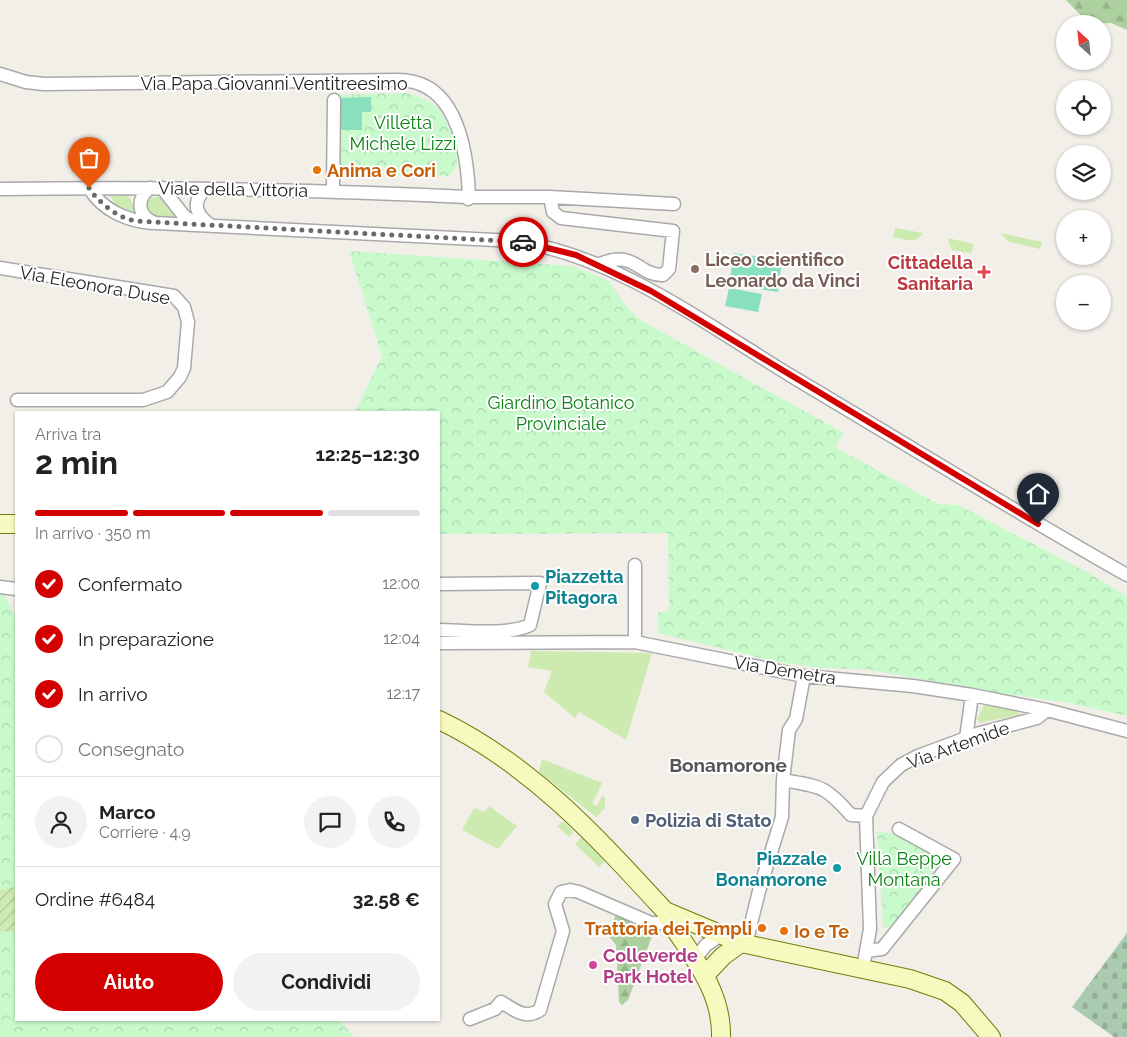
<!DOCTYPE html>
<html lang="it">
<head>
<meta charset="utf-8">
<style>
	:root { --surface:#fff; --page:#f2f2f2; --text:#222; --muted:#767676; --line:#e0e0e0; --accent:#d40000 }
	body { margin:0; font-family:Raleway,sans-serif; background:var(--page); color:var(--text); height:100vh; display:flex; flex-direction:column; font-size:19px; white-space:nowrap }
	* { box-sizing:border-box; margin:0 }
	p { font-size:16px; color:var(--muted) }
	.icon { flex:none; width:28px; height:28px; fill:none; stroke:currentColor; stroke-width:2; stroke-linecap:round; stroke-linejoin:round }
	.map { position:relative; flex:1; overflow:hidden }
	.details { position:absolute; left:15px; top:411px; width:425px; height:610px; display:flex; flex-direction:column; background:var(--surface); border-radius:0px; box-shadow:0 1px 4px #0004 }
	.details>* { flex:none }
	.needle { width:32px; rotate:333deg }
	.controls { position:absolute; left:1056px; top:15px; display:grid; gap:10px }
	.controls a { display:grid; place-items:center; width:55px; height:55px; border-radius:50%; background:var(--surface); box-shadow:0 1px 4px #0004; font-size:25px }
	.pin { position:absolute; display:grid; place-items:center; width:42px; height:42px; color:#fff; margin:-51px -21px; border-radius:50% 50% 50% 0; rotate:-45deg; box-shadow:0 0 5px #0007 }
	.pin .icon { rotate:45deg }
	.courier { position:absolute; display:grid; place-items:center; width:50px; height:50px; margin:-25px; border:4px solid #d40000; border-radius:50%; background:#fff; color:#222; box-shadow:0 1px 6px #0007 }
	.overview em { font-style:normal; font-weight:700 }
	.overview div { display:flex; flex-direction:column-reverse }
	.overview { display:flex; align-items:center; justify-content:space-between; height:85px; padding:0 20px }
	h1 { font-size:32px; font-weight:700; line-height:38px }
	.bar { display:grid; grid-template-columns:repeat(4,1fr); gap:8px 5px; align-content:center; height:60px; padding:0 20px }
	.bar i { height:6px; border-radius:4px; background:var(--line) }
	.bar .selected { background:var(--accent) }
	.bar p { grid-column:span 4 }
	.line { display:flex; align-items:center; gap:12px; padding:0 20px; border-top:1px solid var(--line) }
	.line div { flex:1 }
	.round { display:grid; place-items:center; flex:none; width:52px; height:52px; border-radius:26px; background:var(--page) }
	ol { padding:0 20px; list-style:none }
	li { display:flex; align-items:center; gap:15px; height:55px }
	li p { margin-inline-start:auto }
	li .icon { padding:5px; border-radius:50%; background:var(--accent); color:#fff; stroke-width:4 }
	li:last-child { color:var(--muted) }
	li i { width:28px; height:28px; border:2px solid var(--line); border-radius:50% }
	.primary-button { display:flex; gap:10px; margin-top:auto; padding:10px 20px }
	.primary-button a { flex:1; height:58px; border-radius:30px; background:var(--accent); color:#fff; font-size:20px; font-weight:700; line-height:58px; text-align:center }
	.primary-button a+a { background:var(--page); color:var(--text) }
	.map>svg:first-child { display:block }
</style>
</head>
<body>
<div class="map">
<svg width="1127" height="1037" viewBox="0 0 1127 1037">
	<defs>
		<pattern id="forest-firs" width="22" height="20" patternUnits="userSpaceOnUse" patternTransform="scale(1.25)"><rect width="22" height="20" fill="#add19e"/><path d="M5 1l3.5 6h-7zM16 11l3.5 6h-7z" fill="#95b388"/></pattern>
		<pattern id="cemetery-stones" width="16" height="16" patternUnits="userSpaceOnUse" patternTransform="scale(1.25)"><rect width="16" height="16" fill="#aacbaf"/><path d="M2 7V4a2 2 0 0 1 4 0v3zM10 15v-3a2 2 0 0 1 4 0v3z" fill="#92ae96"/></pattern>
		<pattern id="park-crowns" width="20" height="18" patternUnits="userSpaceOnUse" patternTransform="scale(1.25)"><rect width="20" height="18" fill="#c8facc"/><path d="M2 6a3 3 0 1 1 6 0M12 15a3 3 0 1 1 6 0" fill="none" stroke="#acd6af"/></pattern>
		<pattern id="garden-furrows" width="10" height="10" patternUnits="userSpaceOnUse" patternTransform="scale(1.25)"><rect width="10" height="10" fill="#cdebb0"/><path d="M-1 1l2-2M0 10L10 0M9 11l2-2" fill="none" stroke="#b0c997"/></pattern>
	</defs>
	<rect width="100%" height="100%" fill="#f2efe9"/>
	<path fill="#cdebb0" d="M125,195l5,3 8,20 -22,-12 -6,-10z
		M155,197h8l19,23c-16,0 -29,2 -36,-14l2,-8z
		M895,228l28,5c-7,12 -19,6 -30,4z
		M1001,233l41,9 -2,7 -33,-8z
		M947,238l27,6 -3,9 -19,-3z
		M531,651l121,2 -26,87 -47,-28 -4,6 -31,-26 8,-21 -24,-4z
		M985,704l32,7 2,4 -40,8 -2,-4z
		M542,759l60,24 -10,21 5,2 5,-10 3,1v11l-9,9 -57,-45z
		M489,806l28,20 -19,23 -36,-19 12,-22 10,4z
		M563,821l11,11 -5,5 -12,-11z
		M583,836l22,25 -6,6 -24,-23z"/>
	<path fill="url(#forest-firs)" d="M1066,0h61v30l-16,-7 -22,1z
		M617,913l36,14 1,4 -26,69 -6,5 -3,-3 -3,-57 -9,-11z"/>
	<path fill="url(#cemetery-stones)" d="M1127,933v104h-13l-42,-30z"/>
	<path fill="url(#park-crowns)" d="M406,93c12,3 23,6 32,15 9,11 23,45 18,59 -1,4 -5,6 -8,9l-15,-1 -7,-7h-6l-7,7h-23l-7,-9h-7l-7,9 -32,-1v-79z
		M349,251l223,15 37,15 15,23 16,16 204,113 -9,14 103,57 20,1 129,67 40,24v120l-62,-14 -61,-8 -140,-25 -47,-1 -44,-7 -115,-28v-21h11l-1,-79 -229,1v-122h-84l27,-56z
		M0,594h4l10,20 2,-1v407h323l15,17h-354z
		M877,832l14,1 51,26 -49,68h-10z"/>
	<path fill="url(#garden-furrows)" d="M16,887v45l-16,-1v-41z"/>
	<path fill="#88e0be" d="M371,97v15h-9v18h-21v-32z
		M734,253l48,7 -4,32 -49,-8z
		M729,288l33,6 -4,18 -33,-6z"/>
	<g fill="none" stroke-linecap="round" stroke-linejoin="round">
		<defs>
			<path id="street" d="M0,74l26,8 18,2 354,-4c59,0 69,70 71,115l-2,2 1,2 3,-2 -2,-2
				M89,188c14,23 39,33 63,35
				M150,188c-15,11 -12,30 6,35l358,18c101,14 193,84 279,136 111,66 221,134 334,198
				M162,188l22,28 12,8
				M0,189c156,-2 311,0 467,8
				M205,189c-14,14 -9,27 7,37
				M333,190l1,-90
				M471,197h79l124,7
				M550,197l3,15 8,6 112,13 -4,38 -6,6c-25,1 -28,-27 -65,-10
				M0,268l174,28 10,11 4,15 -4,46 -4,9 -13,15 -24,8h-126
				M439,584l101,-1 -10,42c-23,11 -66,5 -91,5
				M0,587l16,2
				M635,642v-77
				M439,643l196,-1 169,34 109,10 59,9 75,15 80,21
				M966,738l6,-43
				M783,780c39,7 41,5 68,35l15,1
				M746,944l13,-53 23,-74 1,-37 6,-50 7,-11 8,-43
				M866,951l16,-2 72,-90 -55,-30
				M695,959l11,-14 15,-10
				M863,968l7,-39 -4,-113 17,-34 18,-17 17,-9 62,-23 57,-15 10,-8
				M470,1019l25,-10 6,-7c14,8 24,18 39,8l23,-79 -8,-27 6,-12 9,-2 9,2 72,31h12l5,-3"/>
			<path id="secondary" d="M0,524h16
				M439,720c92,44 158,117 226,191 4,11 11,20 18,30 20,30 39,59 38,96
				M665,911l76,32 169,36 35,12 17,12 29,34
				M705,975l18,-19 18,-13"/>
		</defs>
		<use href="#street" stroke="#a9a9a9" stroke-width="15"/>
		<use href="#secondary" stroke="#707d05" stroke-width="20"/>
		<use href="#street" stroke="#fff" stroke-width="12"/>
		<use href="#secondary" stroke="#f7fabf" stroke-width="18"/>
	</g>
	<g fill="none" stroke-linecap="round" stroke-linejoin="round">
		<path stroke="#6b6a68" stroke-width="5" stroke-dasharray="0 9" d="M89,188c9,14 30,31 47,33l387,21"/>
		<path stroke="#d40000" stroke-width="6" d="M523,242l53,13 75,36 387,233"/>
	</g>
	<g fill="#e8710a" stroke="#fff" stroke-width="2">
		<circle cx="317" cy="170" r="5"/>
		<circle cx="762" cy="928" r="5"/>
		<circle cx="784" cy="931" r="5"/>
	</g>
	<circle fill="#8d6e63" stroke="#fff" stroke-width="2" cx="695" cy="269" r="5"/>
	<path fill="#e0444e" stroke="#fff" stroke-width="2" d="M981.5 264.5h5v5h5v5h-5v5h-5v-5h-5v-5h5z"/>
	<g fill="#0f9aa8" stroke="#fff" stroke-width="2">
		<circle cx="535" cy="586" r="5"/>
		<circle cx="837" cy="868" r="5"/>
	</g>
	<circle fill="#5c6f8a" stroke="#fff" stroke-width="2" cx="635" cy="820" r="5"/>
	<circle fill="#d1479c" stroke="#fff" stroke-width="2" cx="593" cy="965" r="5"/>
	<g text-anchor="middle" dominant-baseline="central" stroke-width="4" stroke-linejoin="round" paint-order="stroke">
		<g font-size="18" fill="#222" stroke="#fff">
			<text x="274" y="83">Via Papa Giovanni Ventitreesimo</text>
			<text transform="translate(233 189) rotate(1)">Viale della Vittoria</text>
			<text transform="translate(95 285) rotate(10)">Via Eleonora Duse</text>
			<text transform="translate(785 670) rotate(9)">Via Demetra</text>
			<text transform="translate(958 745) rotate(-20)">Via Artemide</text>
		</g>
		<g font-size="18" fill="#0c8416" stroke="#fff">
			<text x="403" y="122">Villetta<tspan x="403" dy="21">Michele Lizzi</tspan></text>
			<text x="561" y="402">Giardino Botanico<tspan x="561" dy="21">Provinciale</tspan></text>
			<text x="904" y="858">Villa Beppe<tspan x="904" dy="21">Montana</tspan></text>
		</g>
		<g font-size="18" font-weight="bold" fill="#c56008" stroke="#fff" text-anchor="start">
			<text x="327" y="170">Anima e Cori</text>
			<text x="752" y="928" text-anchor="end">Trattoria dei Templi</text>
			<text x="794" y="931">Io e Te</text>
		</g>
		<g font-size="18" font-weight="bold" fill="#785e54" stroke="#fff" text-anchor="start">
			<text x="705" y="259">Liceo scientifico<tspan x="705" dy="21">Leonardo da Vinci</tspan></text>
		</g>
		<g font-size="18" font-weight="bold" fill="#be3a42" stroke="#fff" text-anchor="end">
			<text x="973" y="262">Cittadella<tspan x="973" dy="21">Sanitaria</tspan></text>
		</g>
		<g font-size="18" font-weight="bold" fill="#0d838f" stroke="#fff" text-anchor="start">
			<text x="545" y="576">Piazzetta<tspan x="545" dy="21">Pitagora</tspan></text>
			<text x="827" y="858" text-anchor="end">Piazzale<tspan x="827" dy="21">Bonamorone</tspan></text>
		</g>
		<g font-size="18" font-weight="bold" fill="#4e5e75" stroke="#fff" text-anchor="start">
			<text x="645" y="820">Polizia di Stato</text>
		</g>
		<g font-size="18" font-weight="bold" fill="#b23c85" stroke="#fff" text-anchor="start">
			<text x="603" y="955">Colleverde<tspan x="603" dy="21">Park Hotel</tspan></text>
		</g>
		<g font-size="19" font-weight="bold" fill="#555" stroke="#fff">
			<text x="728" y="765">Bonamorone</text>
		</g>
	</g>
</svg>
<div class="controls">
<a><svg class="needle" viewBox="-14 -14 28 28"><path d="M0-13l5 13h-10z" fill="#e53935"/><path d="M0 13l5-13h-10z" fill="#767676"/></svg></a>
<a><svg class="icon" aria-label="locate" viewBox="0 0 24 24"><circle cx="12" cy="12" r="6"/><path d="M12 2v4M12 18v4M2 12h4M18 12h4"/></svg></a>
<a><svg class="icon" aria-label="layers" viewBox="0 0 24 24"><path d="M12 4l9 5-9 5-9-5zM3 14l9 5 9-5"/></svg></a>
<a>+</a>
<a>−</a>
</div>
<div class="pin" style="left:89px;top:188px;background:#ea580c"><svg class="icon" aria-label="bag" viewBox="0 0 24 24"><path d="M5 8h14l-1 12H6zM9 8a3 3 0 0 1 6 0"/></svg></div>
<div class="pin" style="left:1038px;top:524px;background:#1f2937"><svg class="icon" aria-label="home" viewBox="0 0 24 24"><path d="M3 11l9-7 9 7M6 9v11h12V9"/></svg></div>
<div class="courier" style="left:523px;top:242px"><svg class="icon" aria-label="car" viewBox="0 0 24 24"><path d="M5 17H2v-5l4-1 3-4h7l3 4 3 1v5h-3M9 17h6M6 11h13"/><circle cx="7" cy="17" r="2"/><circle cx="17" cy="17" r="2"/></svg></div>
<section class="details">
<div class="overview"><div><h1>2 min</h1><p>Arriva tra</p></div><em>12:25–12:30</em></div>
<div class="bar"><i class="selected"></i><i class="selected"></i><i class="selected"></i><i></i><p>In arrivo · 350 m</p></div>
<ol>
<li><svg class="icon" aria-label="check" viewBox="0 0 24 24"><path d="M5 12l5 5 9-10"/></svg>Confermato<p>12:00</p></li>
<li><svg class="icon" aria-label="check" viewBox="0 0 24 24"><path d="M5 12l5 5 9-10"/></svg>In preparazione<p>12:04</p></li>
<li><svg class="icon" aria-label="check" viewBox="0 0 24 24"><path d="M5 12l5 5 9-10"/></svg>In arrivo<p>12:17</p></li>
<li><i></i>Consegnato</li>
</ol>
<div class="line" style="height:90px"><a class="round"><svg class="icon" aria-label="person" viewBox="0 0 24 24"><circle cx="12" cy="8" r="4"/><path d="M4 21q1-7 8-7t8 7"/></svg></a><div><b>Marco</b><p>Corriere · 4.9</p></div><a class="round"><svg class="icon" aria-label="chat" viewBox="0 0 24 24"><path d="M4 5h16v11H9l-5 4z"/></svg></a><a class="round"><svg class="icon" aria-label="phone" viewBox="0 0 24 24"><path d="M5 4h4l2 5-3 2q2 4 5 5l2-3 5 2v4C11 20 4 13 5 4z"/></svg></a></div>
<div class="line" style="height:65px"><div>Ordine #6484</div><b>32.58 €</b></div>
<div class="primary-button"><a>Aiuto</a><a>Condividi</a></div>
</section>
</div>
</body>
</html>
